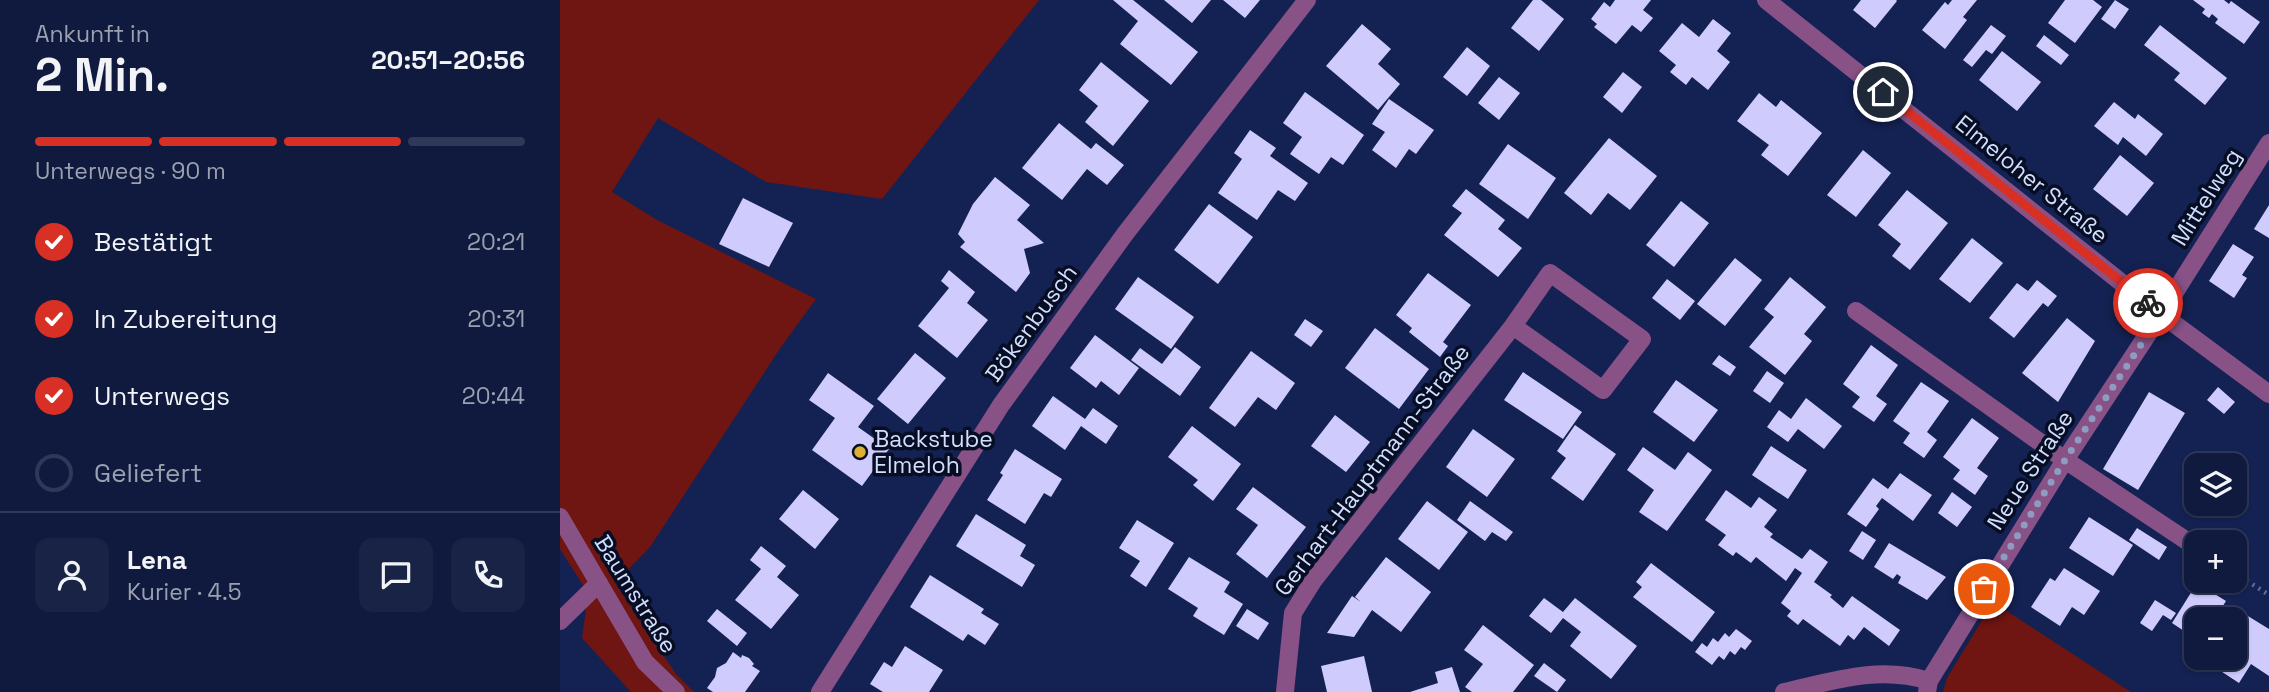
<!DOCTYPE html>
<html lang="de">
<head>
<meta charset="utf-8">
<style>
	:root { --surface:#0f1a3e; --page:#182345; --text:#f1f3f6; --muted:#9ba1b0; --line:#2f3858; --accent:#d93025 }
	body { margin:0; font-family:"Space Grotesk",sans-serif; background:var(--page); color:var(--text); height:100vh; display:flex; flex-direction:column; font-size:26px; white-space:nowrap }
	* { box-sizing:border-box; margin:0 }
	p { font-size:23px; color:var(--muted) }
	.icon { flex:none; width:38px; height:38px; fill:none; stroke:currentColor; stroke-width:2; stroke-linecap:round; stroke-linejoin:round }
	.map { position:relative; flex:1; overflow:hidden }
	.panel { display:flex; flex-direction:column; background:var(--surface); width:560px }
	.panel>* { flex:none }
	.fabs { position:absolute; left:1624px; top:453px; display:grid; gap:14px }
	.fabs a { display:grid; place-items:center; width:63px; height:63px; border-radius:14px; background:var(--surface); box-shadow:0 2px 5px #0004,0 0 0 2px var(--line); font-size:35px }
	.pin { position:absolute; display:grid; place-items:center; width:60px; height:60px; color:#fff; margin:-30px; border:4px solid #fff; border-radius:50%; box-shadow:0 2px 7px #0007 }
	.courier { position:absolute; display:grid; place-items:center; width:70px; height:70px; margin:-35px; border:5px solid #d93025; border-radius:50%; background:#fff; color:#222; box-shadow:0 2px 9px #0007 }
	.overview em { font-style:normal; font-weight:800 }
	.overview div { display:flex; flex-direction:column-reverse }
	.overview { display:flex; align-items:center; justify-content:space-between; height:119px; padding:0 35px }
	h1 { font-size:46px; font-weight:800; line-height:52px }
	.bar { display:grid; grid-template-columns:repeat(4,1fr); gap:10px 7px; align-content:center; height:84px; padding:0 35px }
	.bar i { height:9px; border-radius:5px; background:var(--line) }
	.bar .current { background:var(--accent) }
	.bar p { grid-column:span 4 }
	.line { display:flex; align-items:center; gap:18px; padding:0 35px; border-top:2px solid var(--line) }
	.line div { flex:1 }
	.round { display:grid; place-items:center; flex:none; width:74px; height:74px; border-radius:14px; background:var(--page) }
	ol { padding:0 35px; list-style:none }
	li { display:flex; align-items:center; gap:21px; height:77px }
	li p { margin-inline-start:auto }
	li .icon { padding:7px; border-radius:50%; background:var(--accent); color:#fff; stroke-width:4 }
	li:last-child { color:var(--muted) }
	li i { width:38px; height:38px; border:4px solid var(--line); border-radius:50% }
	main { display:flex; flex:1; min-height:0 }
	.map>svg:first-child { display:block }
</style>
</head>
<body>
<main>
<section class="panel">
<div class="overview"><div><h1>2 Min.</h1><p>Ankunft in</p></div><em>20:51–20:56</em></div>
<div class="bar"><i class="current"></i><i class="current"></i><i class="current"></i><i></i><p>Unterwegs · 90 m</p></div>
<ol>
<li><svg class="icon" aria-label="check" viewBox="0 0 24 24"><path d="M5 12l5 5 9-10"/></svg>Bestätigt<p>20:21</p></li>
<li><svg class="icon" aria-label="check" viewBox="0 0 24 24"><path d="M5 12l5 5 9-10"/></svg>In Zubereitung<p>20:31</p></li>
<li><svg class="icon" aria-label="check" viewBox="0 0 24 24"><path d="M5 12l5 5 9-10"/></svg>Unterwegs<p>20:44</p></li>
<li><i></i>Geliefert</li>
</ol>
<div class="line" style="height:126px"><a class="round"><svg class="icon" aria-label="person" viewBox="0 0 24 24"><circle cx="12" cy="8" r="4"/><path d="M4 21q1-7 8-7t8 7"/></svg></a><div><b>Lena</b><p>Kurier · 4.5</p></div><a class="round"><svg class="icon" aria-label="chat" viewBox="0 0 24 24"><path d="M4 5h16v11H9l-5 4z"/></svg></a><a class="round"><svg class="icon" aria-label="phone" viewBox="0 0 24 24"><path d="M5 4h4l2 5-3 2q2 4 5 5l2-3 5 2v4C11 20 4 13 5 4z"/></svg></a></div>
</section>
<div class="map">
<svg width="1709" height="692" viewBox="0 0 1709 692">
	<rect width="100%" height="100%" fill="#142253"/>
	<path fill="#6f1512" d="M0,0h479l-157,199 -116,-17 -108,-64 -46,74 45,28 159,79 -35,48 -131,200 -35,36 61,91 18,18h-63l-49,-54 6,-45 -28,-44z
		M1433,602l138,90h-188l4,-14z"/>
	<path fill="#cfccfd" d="M553,0h20l65,52 -27,33 -51,-41 18,-23z
		M604,0h47l-19,23z
		M663,0h37l-15,18z
		M973,0h8l23,19 -25,32 -28,-23z
		M1055,0h36l-8,10 10,8 -12,14 -9,-7 -16,19 -22,-17 3,-3 -6,-5 13,-17 6,5z
		M1301,0h35l1,1 -22,27 -22,-18z
		M1392,0h25l-14,17 4,3 -22,29 -23,-19 23,-28 3,3z
		M1505,0h28l9,7 -27,36 -27,-20z
		M1555,0l14,9 -14,20 -14,-10z
		M1633,0h31l5,4 2,-3 29,21 -16,22 -29,-21 3,-4 -6,-5 -3,4 -7,-5 3,-4z
		M1153,19l18,14 -14,18 13,11 -22,28 -16,-13 -6,8 -16,-13 6,-7 -17,-14 23,-28 17,14z
		M802,24l29,25 -13,15 22,20 -22,26 -52,-44z
		M1431,25l15,11 -14,18 -6,-4 -14,17 -9,-7z
		M1600,25l67,53 -22,27 -31,-25 6,-7 -36,-28z
		M1484,35l25,20 -8,10 -25,-19z
		M907,47l23,19 -23,30 -24,-19z
		M1442,51l39,31 -24,29 -38,-31z
		M541,62l48,39 -36,45 -28,-24 13,-16 -19,-16z
		M1063,72l19,15 -20,26 -19,-16z
		M939,77l21,16 -21,27 -21,-17z
		M745,92l59,43 -21,30 -12,-8 -12,17 -29,-20 12,-17 -19,-14z
		M1199,93l17,14 5,-7 41,33 -34,43 -27,-21 8,-10 -32,-24z
		M829,99l45,31 -18,24 -7,-5 -13,19 -24,-18 13,-18 -13,-8z
		M1554,102l21,17 3,-5 25,20 -17,22 -23,-19 -5,8 -24,-19z
		M499,123l32,26 5,-6 28,22 -17,20 -20,-16 -25,31 -40,-32z
		M690,130l26,18 -6,8 38,27 -13,18 -17,-11 -21,30 -39,-27 24,-34 -8,-6z
		M1049,138l48,38 -27,34 -22,-17 -17,22 -27,-22z
		M948,144l48,34 -28,41 -49,-35z
		M1303,150l28,23 -35,44 -29,-22z
		M1560,155l34,28 -27,33 -34,-27z
		M435,177l35,28 -13,15 27,23 -20,6 6,24 -14,19 -56,-45 5,-5 -7,-8 15,-30z
		M906,189l39,31 -7,9 24,19 -24,29 -54,-42 18,-22 -10,-7z
		M1347,190l41,33 -38,47 -18,-14 9,-12 -23,-19z
		M183,198l50,25 -24,44 -50,-23z
		M1121,201l28,22 -35,44 -28,-22z
		M649,204l44,33 -35,47 -44,-34z
		M1709,205v33l-15,-9z
		M1412,238l31,25 -33,40 -31,-24z
		M1673,244l21,13 -12,18 5,3 -13,20 -25,-17z
		M1175,258l27,22 -37,46 -28,-22z
		M389,270l26,22 -8,11 21,17 -31,38 -39,-32 31,-38 -8,-7z
		M868,273l43,32 -28,37 5,4 -8,11 -31,-25 3,-4 -16,-13z
		M578,277l56,40 -23,32 -56,-40z
		M1230,277l36,30 -22,27 8,7 -27,34 -36,-28 25,-30 -10,-8z
		M1107,279l28,22 -15,19 -28,-22z
		M1477,280l20,16 -9,11 -5,-4 -29,35 -25,-20 28,-35 11,8z
		M1507,318l28,23 -37,61 -36,-29z
		M745,319l18,12 -12,16 -17,-12z
		M815,328l54,41 -30,40 -54,-41z
		M535,335l44,33 -20,27 -18,-14 -5,7 -26,-20z
		M1311,345l27,20 -22,31 11,8 -13,18 -22,-15 8,-10 -17,-13z
		M615,347l26,20 -21,29 -49,-36 9,-12 22,16z
		M691,351l44,32 -19,27 -18,-13 -23,30 -26,-19z
		M355,353l31,25 -38,46 -31,-25z
		M1159,355l17,12 -6,9 -18,-12z
		M1207,371l17,12 -14,20 -17,-12z
		M963,372l59,40 -19,27 -59,-39z
		M268,373l46,33 -16,21 31,22 -27,37 -50,-36 23,-32 -26,-18z
		M1116,380l42,30 -24,32 -41,-30z
		M1361,382l28,19 -22,31 10,8 -13,18 -21,-15 7,-10 -17,-12z
		M1658,387l17,15 -11,12 -17,-14z
		M1589,392l36,21 -47,77 -35,-21z
		M493,396l32,23 8,-11 25,18 -12,18 -25,-18 -16,24 -33,-24z
		M1246,398l36,28 -18,23 -26,-20 -10,13 -21,-15 12,-17 12,9z
		M775,415l35,27 -24,30 -35,-26z
		M1412,418l27,20 -22,30 11,8 -13,19 -22,-16 7,-9 -17,-13z
		M1015,425l41,29 -33,47 -32,-23 15,-20 -9,-7z
		M632,426l49,38 -28,37 -20,-16 5,-5 -30,-23z
		M913,429l42,30 -28,38 -41,-30z
		M1211,446l36,24 -19,29 -36,-24z
		M1083,447l32,23 13,-18 24,18 -45,61 -28,-19 15,-22 -27,-20z
		M455,449l47,30 -11,18 -7,-4 -19,31 -38,-24 16,-25 -3,-2z
		M1340,473l32,22 -19,26 -31,-23 -6,8 3,3 -13,18 -19,-13 26,-36 15,11z
		M693,487l53,40 -39,51 -31,-24 22,-29 -22,-16z
		M243,490l36,29 -24,30 -36,-30z
		M1166,490l25,18 8,-11 18,13 -13,17 9,7 -3,3 32,22 8,-10 18,13 -14,20 18,13 -2,2 13,11 9,-12 48,34 -11,16 -25,-19 -10,13 -6,-5 -8,11 -37,-27 -5,6 -11,-9 4,-5 -10,-8 21,-30 -7,-5 -9,13 -30,-24 -5,6 -15,-11 -3,4 -15,-11 8,-10 -21,-15z
		M1392,492l20,15 -15,20 -19,-14z
		M867,501l41,31 -29,38 -41,-31z
		M910,501l43,31 -7,9 -14,-9 -7,9 -28,-21z
		M416,514l50,31 -6,11 15,9 -13,22 -66,-41z
		M1529,517l44,28 -20,31 -44,-28z
		M577,520l37,23 -28,44 -16,-11 10,-15 -21,-13z
		M1577,528l30,19 -8,13 -30,-20z
		M1302,531l14,9 -13,20 -14,-9z
		M1329,543l57,34 -19,23 -29,-17 3,-6 -4,-3 -4,5 -19,-12z
		M201,546l25,20 -9,11 22,18 -28,34 -36,-29 26,-31 -11,-9z
		M629,557l41,25 -6,10 19,12 -19,31 -31,-19 5,-8 -30,-19z
		M826,557l45,35 -30,40 -29,-22 -18,27 -27,-4 25,-37 9,6 -6,-5z
		M1091,563l64,49 -23,30 -59,-45 9,-10 -6,-5z
		M1504,568l36,23 -16,24 -12,-8 -12,19 -29,-19 19,-29 5,3z
		M370,575l54,34 -3,4 18,11 -14,21 -17,-11 -5,7 -53,-34z
		M1637,583l29,18 -12,19h-18v19l-24,-16z
		M984,598l19,14 12,-14 62,48 -26,33 -41,-33 11,-14 -18,-14 -12,15 -22,-17z
		M1595,600l21,13 -5,7 -8,-5 -11,16 -12,-8z
		M157,609l30,24 -10,13 -30,-25z
		M687,609l22,14 -11,17 -22,-14z
		M1683,613l26,16v47l-18,-12 -12,19 -29,-19 4,-6h21v-32z
		M923,625l51,40 -21,27h-41l-7,-5 18,-23 -19,-14z
		M1176,629l16,12 -7,9 -4,-3 -6,8 -5,-4 -6,9 -5,-4 -7,9 -17,-13 7,-9 5,4 6,-9 5,4 7,-9 4,4z
		M345,646l38,24 -14,22h-46l-13,-8 14,-22 8,5z
		M173,652l8,6 1,-3 7,3 5,6 -2,2 8,5 -15,21h-32l-6,-4 8,-11 2,-9 9,-5z
		M804,656l8,36h-45l-6,-26z
		M984,663l22,17 -9,12 -23,-16z
		M892,667l8,25h-50l28,-9 -3,-11z"/>
	<g fill="none" stroke-linecap="round" stroke-linejoin="round">
		<path stroke="#5f6d97" stroke-width="4.5" stroke-dasharray="2 5" stroke-linecap="butt" d="M1675,573l34,22"/>
		<path stroke="#885287" stroke-width="18" d="M1206,0l395,314 108,80
			M1296,311l209,149 131,87
			M0,517l85,145 31,30
			M0,621l39,-38
			M260,692l181,-287 124,-171 182,-234
			M725,692l8,-79 20,-32 200,-255 37,-53 92,66 -39,51 -90,-64
			M1224,692c49,-11 95,-27 145,-11
			M1367,692l2,-11 136,-221 96,-146 108,-171"/>
	</g>
	<g fill="none" stroke-linecap="round" stroke-linejoin="round">
		<path stroke="#8f9cc2" stroke-width="7" stroke-dasharray="0 12.6" d="M1424,589l81,-129 96,-146 -13,-11"/>
		<path stroke="#d93025" stroke-width="9" d="M1323,92l265,211"/>
	</g>
	<circle fill="#deb133" stroke="#070e24" stroke-width="2.5" cx="300" cy="452" r="7"/>
	<g text-anchor="middle" dominant-baseline="central" stroke-width="7" stroke-linejoin="round" paint-order="stroke">
		<g font-size="23" fill="#d1defe" stroke="#070e24">
			<text transform="translate(1472 179) rotate(39)">Elmeloher Straße</text>
			<text transform="translate(1646 197) rotate(-58)">Mittelweg</text>
			<text transform="translate(471 323) rotate(-54)">Bökenbusch</text>
			<text transform="translate(812 470) rotate(-53)">Gerhart-Hauptmann-Straße</text>
			<text transform="translate(1470 470) rotate(-57)">Neue Straße</text>
			<text transform="translate(76 594) rotate(58)">Baumstraße</text>
		</g>
		<g font-size="23" fill="#d1defe" stroke="#070e24" text-anchor="start">
			<text x="314" y="439">Backstube<tspan x="314" dy="26">Elmeloh</tspan></text>
		</g>
	</g>
</svg>
<div class="fabs">
<a><svg class="icon" aria-label="layers" viewBox="0 0 24 24"><path d="M12 4l9 5-9 5-9-5zM3 14l9 5 9-5"/></svg></a>
<a>+</a>
<a>−</a>
</div>
<div class="pin" style="left:1424px;top:589px;background:#ea580c"><svg class="icon" aria-label="bag" viewBox="0 0 24 24"><path d="M5 8h14l-1 12H6zM9 8a3 3 0 0 1 6 0"/></svg></div>
<div class="pin" style="left:1323px;top:92px;background:#1f2937"><svg class="icon" aria-label="home" viewBox="0 0 24 24"><path d="M3 11l9-7 9 7M6 9v11h12V9"/></svg></div>
<div class="courier" style="left:1588px;top:303px"><svg class="icon" aria-label="bike" viewBox="0 0 24 24"><circle cx="6" cy="16" r="4"/><circle cx="18" cy="16" r="4"/><path d="M6 16l4-8h5l3 8M10 8l3 8H6M13 5h3"/></svg></div>
</div>
</main>
</body>
</html>
